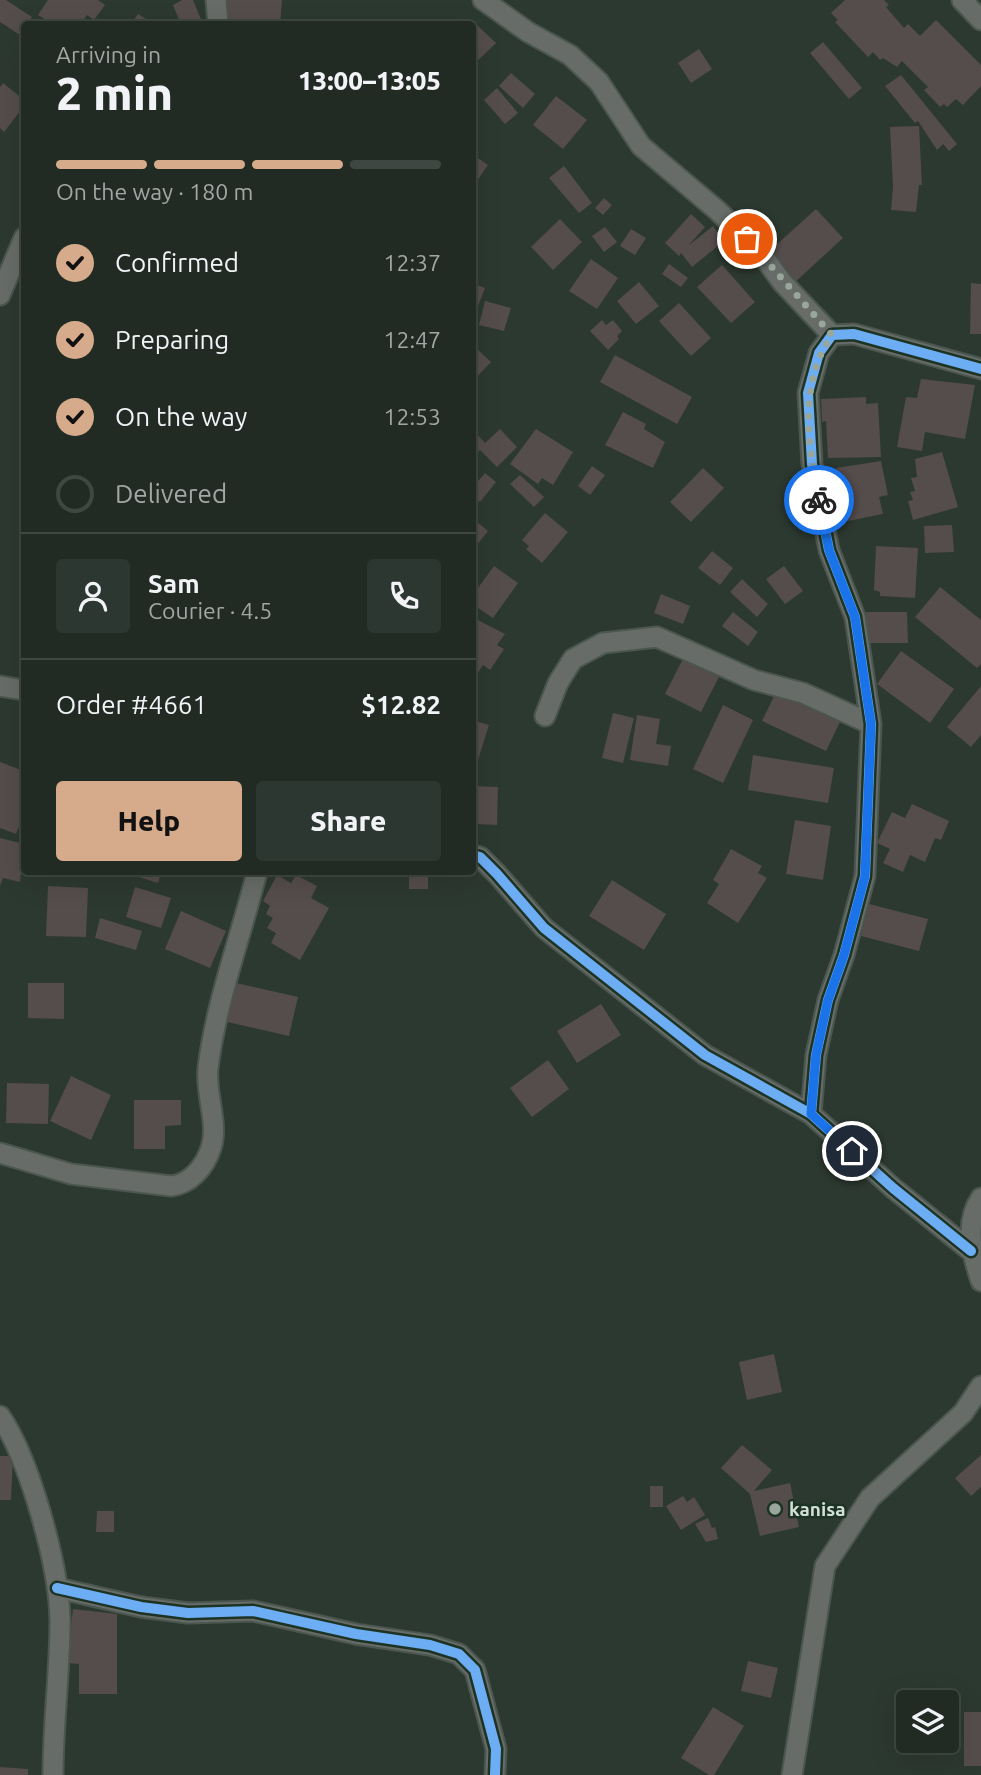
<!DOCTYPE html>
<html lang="en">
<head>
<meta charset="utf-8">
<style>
	:root { --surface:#212b24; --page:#2d3731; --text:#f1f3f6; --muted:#a2a7a6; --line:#3e4741; --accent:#d6ab8b }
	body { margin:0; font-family:Ubuntu,sans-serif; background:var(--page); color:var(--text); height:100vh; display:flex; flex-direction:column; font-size:26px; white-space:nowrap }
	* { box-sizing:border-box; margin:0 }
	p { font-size:23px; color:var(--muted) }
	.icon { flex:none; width:38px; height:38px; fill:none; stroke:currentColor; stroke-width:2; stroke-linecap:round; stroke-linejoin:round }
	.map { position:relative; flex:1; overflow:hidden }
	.panel { position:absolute; left:21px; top:21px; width:455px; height:854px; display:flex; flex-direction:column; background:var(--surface); border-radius:7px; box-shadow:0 7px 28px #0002,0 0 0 2px var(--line) }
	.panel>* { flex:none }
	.buttons { position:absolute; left:896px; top:1690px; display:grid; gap:14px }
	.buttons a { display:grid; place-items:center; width:63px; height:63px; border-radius:7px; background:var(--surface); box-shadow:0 7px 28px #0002,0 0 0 2px var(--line); font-size:35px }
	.pin { position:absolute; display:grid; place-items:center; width:60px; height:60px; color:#fff; margin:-30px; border:4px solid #fff; border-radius:50%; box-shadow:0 2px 7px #0007 }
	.courier { position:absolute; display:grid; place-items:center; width:70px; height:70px; margin:-35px; border:5px solid #1a73e8; border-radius:50%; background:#fff; color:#222; box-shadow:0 2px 9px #0007 }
	.headline em { font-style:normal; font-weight:800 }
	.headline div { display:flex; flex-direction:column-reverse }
	.headline { display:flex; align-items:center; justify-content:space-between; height:119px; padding:0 35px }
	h1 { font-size:46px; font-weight:800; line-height:52px }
	.bar { display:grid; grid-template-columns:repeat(4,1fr); gap:10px 7px; align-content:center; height:84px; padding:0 35px }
	.bar i { height:9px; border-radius:5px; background:var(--line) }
	.bar .on { background:var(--accent) }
	.bar p { grid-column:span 4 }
	.line { display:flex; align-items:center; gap:18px; padding:0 35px; border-top:2px solid var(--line) }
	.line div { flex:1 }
	.round { display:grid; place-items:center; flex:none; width:74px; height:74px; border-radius:7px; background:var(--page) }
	ol { padding:0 35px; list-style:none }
	li { display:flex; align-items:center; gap:21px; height:77px }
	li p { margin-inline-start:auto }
	li .icon { padding:7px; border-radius:50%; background:var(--accent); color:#111; stroke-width:4 }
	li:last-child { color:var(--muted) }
	li i { width:38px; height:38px; border:4px solid var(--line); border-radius:50% }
	.primary-button { display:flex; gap:14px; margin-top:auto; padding:14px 35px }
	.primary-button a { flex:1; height:80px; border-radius:7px; background:var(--accent); color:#111; font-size:28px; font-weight:800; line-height:80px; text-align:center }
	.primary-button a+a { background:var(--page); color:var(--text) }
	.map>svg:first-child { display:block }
</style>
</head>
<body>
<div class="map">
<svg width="981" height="1775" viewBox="0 0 981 1775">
	<rect width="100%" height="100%" fill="#2c3930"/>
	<path fill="#554c4c" d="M0,0h6l26,17 -12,18 -20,-13z
		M48,0h50l7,5 -11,15 -7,-5 -6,9h-8l-8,-5 -3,5h-9l-15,-9z
		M182,0h11l10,24h-22l-8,-19z
		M226,0h56l-2,24 -56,-1z
		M845,0h39l5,5 -3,2 18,21 4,-4 12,12 16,-16 45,45v21l-18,19 -7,-6 -9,8 -3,-3 -4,3 -16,-17 4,-3 -26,-26 -5,6 -14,-9 -3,2 -7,-8 -5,5 -33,-35 3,-2 -7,-7z
		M138,14l16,10h-23z
		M476,24l20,19 -24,23v-38z
		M823,42l39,46 -13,11 -39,-46z
		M699,49l13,20 -21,14 -13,-20z
		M511,73l24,21 -12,14 -24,-22z
		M901,75l56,69 -8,7 -6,-7 -6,6 -19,-29 -3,2 -30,-37z
		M3,83l21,17v6l-20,26 -4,-4v-41z
		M497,88l21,25 -13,11 -21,-24z
		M556,96l31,24 -24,29 -30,-24z
		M919,126l3,59h-3l-3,27 -25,-2 2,-23 -3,-60z
		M472,154l16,11 -16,23z
		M564,166l28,37 -13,10 -30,-35z
		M604,198l8,7 -9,10 -8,-7z
		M816,209l27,29 -51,47 -27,-30z
		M691,214l14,13 -17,19 25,-20 11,15 -32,26 -11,-14 -2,3 -14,-13z
		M560,219l22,23 -29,28 -22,-23z
		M605,227l12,15 -13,10 -12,-16z
		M631,229l15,9 -11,17 -15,-9z
		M591,259l27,19 -21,31 -28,-18z
		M669,264l19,14 -7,9 -19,-13z
		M722,265l33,37 -24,21 -34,-36z
		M639,282l20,24 -23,18 -19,-23z
		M472,283l13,5 -12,31h-1z
		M971,283l10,1v50h-11z
		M485,301l26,7 -7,23 -25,-6z
		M679,303l32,35 -20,18 -32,-35z
		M602,320l4,5 7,-5 9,11 -5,5 2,3 -11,11 -18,-19z
		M478,350l13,12 -19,20v-26z
		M615,355l77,42 -15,27 -77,-42z
		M921,379l54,6 -10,54 -40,-7 -3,19 -25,-4 9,-50 11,1z
		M866,397v7l12,-1 3,54 -53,1 -2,-37 -4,1 -1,-23z
		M623,412l23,12 -2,5 21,13 -12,26 -48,-23z
		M500,429l17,18 -20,20 -17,-17 -8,6v-22l3,-2 10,11z
		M536,429l37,23 -20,33 -11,-7 -4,6 -28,-20z
		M942,452l16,55 -45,13 -5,-19 5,-1 -3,-8 5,-1 -4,-13 6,-1 -2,-18z
		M881,461l7,34 -9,2 4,17 -35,7 -12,-53z
		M592,466l13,9 -15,20 -12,-9z
		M703,468l21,20 -33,34 -21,-20z
		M485,473l11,9 -16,20 -8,-6v-8z
		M520,475l24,22 -10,10 -24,-23z
		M545,513l23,19 -26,31 -16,-14 3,-3 -7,-6z
		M472,518l16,13 -16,20z
		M952,525l2,27 -29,1 -1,-27z
		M876,546l42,2 -3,50 -35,-2v-4l-6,-2z
		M712,551l21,17 -13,17 -22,-17z
		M494,566l24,17 -25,35 -21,-14v-8z
		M784,566l19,25 -18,13 -19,-25z
		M742,579l26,25 -11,13 -27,-25z
		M940,587l41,33v44l-4,4 -62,-51z
		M661,594l29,12 -7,18 -29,-11z
		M733,612l25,20 -10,14 -26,-20z
		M866,612h41l1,31h-41z
		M472,617l33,17 -8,11 7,4 -14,21 -7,-5 -8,12z
		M901,651l53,38 -24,34 -53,-39z
		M686,653l36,18 -21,41 -36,-18z
		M981,686v49l-10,12 -24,-20z
		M776,692l64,30 -14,29 -64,-30z
		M723,705l30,15 -30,63 -30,-14z
		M613,713l21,5 -11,45 -21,-5z
		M637,715l23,4 -4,25 15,2 -3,20 -38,-6z
		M475,721l14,4 -11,35 -6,-1z
		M753,755l81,13 -6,35 -80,-13z
		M0,762l24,9v55l-4,-2 -4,10 -16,-6z
		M472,786l26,1 -1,38 -19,-1v8h-6z
		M912,804l37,17 -8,19 -6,-2 -10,24 -15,-7 -7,17 -20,-9 7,-14 -13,-6 15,-31 13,6z
		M795,820l36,6 -8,54 -37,-6z
		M0,838l24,6 -4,38 -17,-4 -3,8z
		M731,849l31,17 -4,7 9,5 -29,45 -31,-20 12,-19 -6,-4z
		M123,872h38l-3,11z
		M409,872h56l1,4 -38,1v12h-19z
		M277,875l14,8 5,-8 21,11 -6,12 18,10 -29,52 -29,-17 5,-10 -9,-5 6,-10 -7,-4 4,-8 -7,-5z
		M612,880l54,34 -22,36 -55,-34z
		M48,886l40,2 -2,49 -40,-1z
		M135,887l36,11 -10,30 -35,-11z
		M869,904l59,15 -9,32 -58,-15z
		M181,911l45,20 -16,37 -45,-19z
		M100,918l42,13 -6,19 -41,-12z
		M232,982l66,15 -9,39 -66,-15z
		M28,983h36v36l-36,-1z
		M601,1004l20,31 -44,28 -20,-32z
		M548,1060l21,29 -37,28 -22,-29z
		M71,1076l40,19 -20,45 -41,-19z
		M7,1083l42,1 -1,40 -42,-1z
		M134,1100h47v25l-16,1v23h-31z
		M774,1354l8,38 -35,8 -8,-38z
		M742,1445l30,25 -18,21 36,-8 9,44 -39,9 -10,-42 -29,-26z
		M981,1455v32l-10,9 -16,-18z
		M0,1456h13l-2,44h-11z
		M650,1486h13v21h-13z
		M683,1496l4,6 7,-5 11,18 -24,15 -15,-24z
		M97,1511h17v21h-18z
		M708,1518l4,10 3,-1 3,12 -12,3 -11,-18z
		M73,1609l44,5v80h-38v-30l-12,-1z
		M748,1661l30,7 -7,30 -30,-7z
		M713,1707l31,19 -30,49h-5l-28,-17z
		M964,1712h17v54h-17z
		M0,1767l28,2v6h-28z"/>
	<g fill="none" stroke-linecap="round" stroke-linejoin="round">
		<defs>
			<path id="street" d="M216,0l2,24
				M483,0l45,32 42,23 29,27 42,64 77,65 43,42 21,29 50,53
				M962,0l19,20
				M0,295l24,-57
				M0,686l24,4
				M545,716l13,-33 15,-24 30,-16 54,-6 97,43 49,13 68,31
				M472,855l8,2 17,17 47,54 161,127 106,59 82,74 78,63
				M811,1114l5,-59 12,-55 16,-45 21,-79 6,-152 -16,-107 -26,-67 -17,-86 -4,-71 11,-40 13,-18 22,-1 127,35
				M0,1153l71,21 100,12c20,-2 34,-20 40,-38 8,-24 -6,-55 -3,-80 8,-66 33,-132 49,-196
				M981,1198c-17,25 -9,57 0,83
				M0,1416c30,44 59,150 60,204 0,51 -7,103 -7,155
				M57,1588l84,19 47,6 65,-2 103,23 74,11 29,9 16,16 21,79 -1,26
				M792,1775l33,-209 45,-68 93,-85 18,-27"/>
		</defs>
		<use href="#street" stroke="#4b564f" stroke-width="23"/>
		<use href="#street" stroke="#676c68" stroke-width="19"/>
		<defs>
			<path id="cycleway" d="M472,855l8,2 17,17 47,54 161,127 106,59 82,74 78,63
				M811,1114l5,-59 12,-55 16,-45 21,-79 6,-152 -16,-107 -26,-67 -17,-86 -4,-71 11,-40 13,-18 22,-1 127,35
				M57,1588l84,19 47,6 65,-2 103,23 74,11 29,9 16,16 21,79 -1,26"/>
		</defs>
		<use href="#cycleway" stroke="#1d3323" stroke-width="15"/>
		<use href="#cycleway" stroke="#6dadf4" stroke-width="10"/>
	</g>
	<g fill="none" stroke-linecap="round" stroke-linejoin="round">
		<path stroke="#99a69b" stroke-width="7" stroke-dasharray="0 12.6" d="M747,239l85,96c-34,48 -24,110 -13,165"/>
		<path stroke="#1a73e8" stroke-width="9" d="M819,500l10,50 26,67 16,107 -6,152 -21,79 -16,45 -12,55 -5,59 41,37"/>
	</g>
	<circle fill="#99a69b" stroke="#1d3323" stroke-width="2.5" cx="775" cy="1509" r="7"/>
	<g text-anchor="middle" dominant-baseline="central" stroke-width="5" stroke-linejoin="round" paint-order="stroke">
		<g font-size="19" font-weight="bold" fill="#d3e0d5" stroke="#1d3323" text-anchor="start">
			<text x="789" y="1509">kanisa</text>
		</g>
	</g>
</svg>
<div class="buttons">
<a><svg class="icon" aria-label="layers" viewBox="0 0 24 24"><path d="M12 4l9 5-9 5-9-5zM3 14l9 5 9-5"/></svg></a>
</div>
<div class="pin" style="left:747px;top:239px;background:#ea580c"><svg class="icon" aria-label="bag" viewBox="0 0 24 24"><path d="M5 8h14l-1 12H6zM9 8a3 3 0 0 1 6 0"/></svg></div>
<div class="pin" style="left:852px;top:1151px;background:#1f2937"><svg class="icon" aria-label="home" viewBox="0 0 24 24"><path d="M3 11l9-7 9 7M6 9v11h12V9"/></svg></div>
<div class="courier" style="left:819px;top:500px"><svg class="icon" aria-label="bike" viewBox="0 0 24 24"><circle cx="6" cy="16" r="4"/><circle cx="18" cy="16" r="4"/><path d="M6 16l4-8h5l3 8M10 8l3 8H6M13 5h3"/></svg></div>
<section class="panel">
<div class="headline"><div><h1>2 min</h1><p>Arriving in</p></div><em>13:00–13:05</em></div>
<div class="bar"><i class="on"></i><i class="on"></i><i class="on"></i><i></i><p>On the way · 180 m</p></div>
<ol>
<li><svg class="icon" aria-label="check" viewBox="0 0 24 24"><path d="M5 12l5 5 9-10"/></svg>Confirmed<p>12:37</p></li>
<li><svg class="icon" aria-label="check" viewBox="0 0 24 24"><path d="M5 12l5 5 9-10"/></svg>Preparing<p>12:47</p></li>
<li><svg class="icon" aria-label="check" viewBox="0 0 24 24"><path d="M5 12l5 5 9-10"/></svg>On the way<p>12:53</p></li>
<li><i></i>Delivered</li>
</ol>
<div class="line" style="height:126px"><a class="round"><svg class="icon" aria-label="person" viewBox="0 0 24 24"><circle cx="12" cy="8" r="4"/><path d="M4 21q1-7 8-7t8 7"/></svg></a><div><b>Sam</b><p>Courier · 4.5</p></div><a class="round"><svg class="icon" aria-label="phone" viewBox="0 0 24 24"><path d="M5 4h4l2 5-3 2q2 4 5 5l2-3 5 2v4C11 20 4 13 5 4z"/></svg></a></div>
<div class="line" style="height:91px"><div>Order #4661</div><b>$12.82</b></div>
<div class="primary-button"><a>Help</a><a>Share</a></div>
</section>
</div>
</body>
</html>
